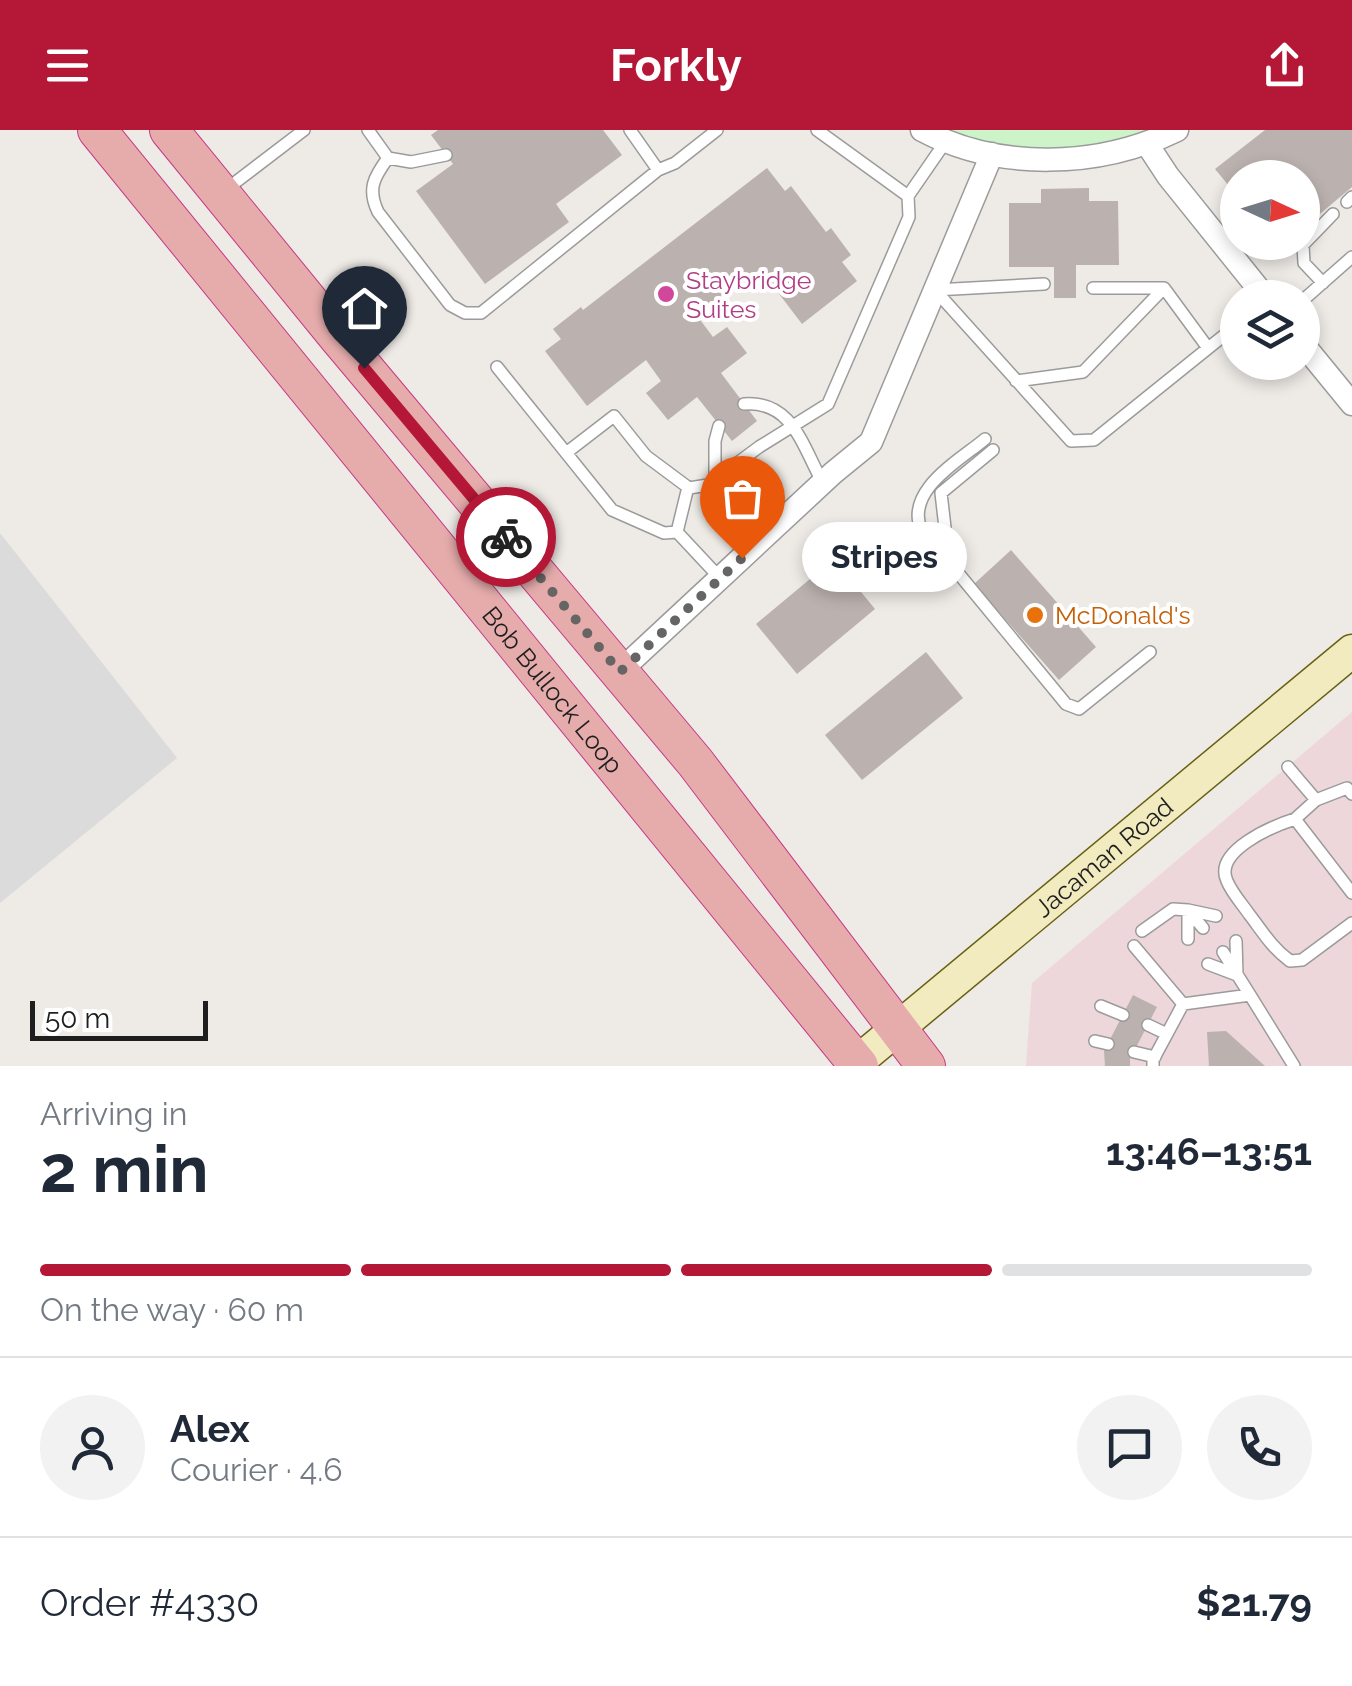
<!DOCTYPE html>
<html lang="en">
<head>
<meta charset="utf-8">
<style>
	:root { --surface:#fff; --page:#f2f2f3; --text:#1f2937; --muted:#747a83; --line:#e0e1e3; --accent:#b51736 }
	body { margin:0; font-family:Raleway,sans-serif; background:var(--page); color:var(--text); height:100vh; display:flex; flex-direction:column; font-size:38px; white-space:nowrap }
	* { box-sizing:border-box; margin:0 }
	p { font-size:32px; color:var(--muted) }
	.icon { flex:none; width:55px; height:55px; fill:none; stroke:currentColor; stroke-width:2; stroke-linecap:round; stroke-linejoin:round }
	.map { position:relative; height:936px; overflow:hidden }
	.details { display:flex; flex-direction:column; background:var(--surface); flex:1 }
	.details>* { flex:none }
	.needle { width:65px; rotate:94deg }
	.tools { position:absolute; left:1220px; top:30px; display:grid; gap:20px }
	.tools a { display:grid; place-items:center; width:100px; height:100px; border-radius:50%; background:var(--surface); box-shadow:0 5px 15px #0003; font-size:50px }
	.scale { position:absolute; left:30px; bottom:25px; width:178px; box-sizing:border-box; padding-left:10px; border:5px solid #1e1e1e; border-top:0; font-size:28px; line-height:35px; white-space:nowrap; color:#1e1e1e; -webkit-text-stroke:8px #fff; paint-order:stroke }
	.pin { position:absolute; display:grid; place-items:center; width:85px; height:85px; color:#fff; margin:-102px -42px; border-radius:50% 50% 50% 0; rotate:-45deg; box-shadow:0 0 10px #0007 }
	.pin .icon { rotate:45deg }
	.courier { position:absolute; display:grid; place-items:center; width:100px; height:100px; margin:-50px; border:8px solid #b51736; border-radius:50%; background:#fff; color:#222; box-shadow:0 2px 12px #0007 }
	.bubble { position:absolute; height:70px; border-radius:35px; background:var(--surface); box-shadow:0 5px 15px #0003; font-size:32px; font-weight:700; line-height:70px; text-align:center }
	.overview em { font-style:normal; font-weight:700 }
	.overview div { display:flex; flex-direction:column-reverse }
	.overview { display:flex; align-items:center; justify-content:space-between; height:170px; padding:0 40px }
	h1 { font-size:65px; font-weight:700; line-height:75px }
	.bar { display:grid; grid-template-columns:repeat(4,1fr); gap:15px 10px; align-content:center; height:120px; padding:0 40px }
	.bar i { height:12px; border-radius:8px; background:var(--line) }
	.bar .current { background:var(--accent) }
	.bar p { grid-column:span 4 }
	.line { display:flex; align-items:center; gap:25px; padding:0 40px; border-top:2px solid var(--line) }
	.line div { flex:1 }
	.round { display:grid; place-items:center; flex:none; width:105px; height:105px; border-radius:52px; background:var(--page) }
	header { display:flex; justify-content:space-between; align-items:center; height:130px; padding:0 40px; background:var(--accent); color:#fff; font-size:45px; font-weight:700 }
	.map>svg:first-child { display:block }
</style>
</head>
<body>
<header><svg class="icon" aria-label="menu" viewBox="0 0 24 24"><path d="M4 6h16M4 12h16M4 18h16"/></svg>Forkly<svg class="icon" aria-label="share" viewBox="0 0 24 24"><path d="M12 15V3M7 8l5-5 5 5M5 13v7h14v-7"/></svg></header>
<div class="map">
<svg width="1352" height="936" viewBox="0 0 1352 936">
	<rect width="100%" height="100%" fill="#eeeae6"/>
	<path fill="#dcdbdc" d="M0,403l177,225 -177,145z"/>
	<path fill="#edd7da" d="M1352,582v354h-326l6,-83z"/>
	<path fill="#cdf3c8" d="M947,0h213l-52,18 -83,3 -47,-7z"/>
	<path fill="#bbb2af" d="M438,0h165l19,25 -66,49 13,18 -84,62 -69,-93 37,-27 -22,-29z
		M1265,0h87v57l-50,42v-51h-64v19l-23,-28z
		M767,38l18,23 6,-5 35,46 5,-4 20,27 -9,7 15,19 -55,43 -42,-55 -62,48 15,20 14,-10 20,26 -26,20 36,48 -25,20 -35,-44 -29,23 -22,-27 15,-12 -15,-21 -59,46 -42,-55 16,-12 -8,-10 28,-22 2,3z
		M1089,58v13h29l1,64h-43v33h-22v-31h-45v-64h32v-14z
		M1011,420l85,97 -37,33 -85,-96z
		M834,429l41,50 -78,65 -41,-50z
		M926,522l37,46 -101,82 -37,-45z
		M1133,865l24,12 -27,52v7h-25l-1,-15z
		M1226,901l39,35h-56l-2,-34z"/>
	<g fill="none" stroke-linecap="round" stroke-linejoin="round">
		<defs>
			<path id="service" d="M368,0l20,28c-14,19 -21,31 -10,54l72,93 15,8h16l177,-143
				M630,0l28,40 17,-7 42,-33
				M817,0l91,66 38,-55
				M388,28l23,4 35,-7
				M224,61l80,-61
				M1347,72l5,-5
				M1323,153l-19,-20 -1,-18 30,-31
				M1093,158h71
				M935,160l136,151 23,-1 133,-107 11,-3
				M935,160l109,-6
				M1302,171l50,-44
				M497,237l115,143 52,23 13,-1 43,46
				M1016,251l67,-9 81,-84 44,60
				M744,274c49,-4 59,44 79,79
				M993,320l-52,43 8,69 117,142 13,5 71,-57
				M566,323l48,-37 32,40 43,32 19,-3 51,-38 69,-43 81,-187 -1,-21
				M715,349v-38l4,-15
				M677,402l11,-45
				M949,432c-9,-9 -22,-18 -27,-30 -19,-41 37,-71 63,-93
				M1288,637l28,33
				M1352,664l-5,-6 -31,12 -21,19 57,74
				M1295,689c-22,7 -82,32 -68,62 5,12 15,23 22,33 13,17 23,34 41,47l12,-1 50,-37
				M1142,801l31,-22 15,1 15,18
				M1188,809v-29l28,6
				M1134,816l49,58 -30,56v6
				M1223,822l27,43
				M1208,834l29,11 -1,-34
				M1183,874l67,-9 44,71
				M1101,876l22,9
				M1148,895l19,9
				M1095,911l13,3
				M1134,922l21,5"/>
			<path id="minor" d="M922,0c77,41 177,38 255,0
				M1147,14l21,32 98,122
				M1302,213l50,61
				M619,542l214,-199 38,-31 121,-288"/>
			<g id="secondary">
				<path id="s1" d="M856,933l496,-412"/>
			</g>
			<g id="trunk">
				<path id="s2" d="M97,0l762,936"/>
				<path d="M169,0l169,207 357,425 231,304"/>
			</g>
		</defs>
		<use href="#service" stroke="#9b9b9b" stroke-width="14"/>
		<use href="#minor" stroke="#9b9b9b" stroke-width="25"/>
		<use href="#secondary" stroke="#696112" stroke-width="35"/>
		<use href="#trunk" stroke="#c63985" stroke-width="40"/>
		<use href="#service" stroke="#fff" stroke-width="11"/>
		<use href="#minor" stroke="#fff" stroke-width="22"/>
		<use href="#secondary" stroke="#f2ebc0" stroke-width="32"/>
		<use href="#trunk" stroke="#e6acac" stroke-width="38"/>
	</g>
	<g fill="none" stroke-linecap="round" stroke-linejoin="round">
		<path stroke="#676564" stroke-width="10" stroke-dasharray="0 18" d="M506,407l114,135 122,-114"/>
		<path stroke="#b51736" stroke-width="12" d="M364,238l142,169"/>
	</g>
	<circle fill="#d1479c" stroke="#fff" stroke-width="4" cx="666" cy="164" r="10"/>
	<circle fill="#e8710a" stroke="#fff" stroke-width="4" cx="1035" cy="485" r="10"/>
	<g text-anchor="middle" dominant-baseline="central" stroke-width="8" stroke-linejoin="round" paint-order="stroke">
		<g font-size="25" fill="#b23c85" stroke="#fff" text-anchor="start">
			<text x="686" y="150">Staybridge<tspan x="686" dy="29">Suites</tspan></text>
		</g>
		<g font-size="25" fill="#c56008" stroke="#fff" text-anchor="start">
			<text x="1055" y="485">McDonald's</text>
		</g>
		<g font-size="25" fill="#1e1e1e" stroke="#fff">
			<text stroke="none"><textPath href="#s2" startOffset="722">Bob Bullock Loop</textPath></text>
			<text stroke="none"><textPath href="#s1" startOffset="322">Jacaman Road</textPath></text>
		</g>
	</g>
</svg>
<div class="tools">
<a><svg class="needle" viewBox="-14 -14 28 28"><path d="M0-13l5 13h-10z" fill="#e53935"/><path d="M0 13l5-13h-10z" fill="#747a83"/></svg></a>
<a><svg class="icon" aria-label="layers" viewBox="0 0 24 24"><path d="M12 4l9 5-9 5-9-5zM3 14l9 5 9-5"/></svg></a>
</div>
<div class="scale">50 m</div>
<div class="pin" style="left:742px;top:428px;background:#ea580c"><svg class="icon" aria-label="bag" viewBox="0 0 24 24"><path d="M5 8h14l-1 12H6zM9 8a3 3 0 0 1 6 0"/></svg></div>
<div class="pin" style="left:364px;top:238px;background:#1f2937"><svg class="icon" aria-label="home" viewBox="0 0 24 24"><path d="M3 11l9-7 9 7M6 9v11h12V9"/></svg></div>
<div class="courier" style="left:506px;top:407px"><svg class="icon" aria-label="bike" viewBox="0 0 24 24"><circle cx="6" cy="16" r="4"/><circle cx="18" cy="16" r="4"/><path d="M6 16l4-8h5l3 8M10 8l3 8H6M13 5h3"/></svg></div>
<div class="bubble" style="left:802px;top:392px;width:165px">Stripes</div>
</div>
<section class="details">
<div class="overview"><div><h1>2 min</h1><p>Arriving in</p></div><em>13:46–13:51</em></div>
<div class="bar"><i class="current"></i><i class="current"></i><i class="current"></i><i></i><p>On the way · 60 m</p></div>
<div class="line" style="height:180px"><a class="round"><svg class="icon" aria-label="person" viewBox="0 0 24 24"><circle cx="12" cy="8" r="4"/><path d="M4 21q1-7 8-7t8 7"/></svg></a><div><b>Alex</b><p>Courier · 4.6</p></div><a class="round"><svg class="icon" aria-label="chat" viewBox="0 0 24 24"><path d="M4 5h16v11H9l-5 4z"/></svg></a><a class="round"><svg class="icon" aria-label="phone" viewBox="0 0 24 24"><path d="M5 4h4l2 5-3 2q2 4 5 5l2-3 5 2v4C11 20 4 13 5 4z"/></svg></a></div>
<div class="line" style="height:130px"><div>Order #4330</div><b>$21.79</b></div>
</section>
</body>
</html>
